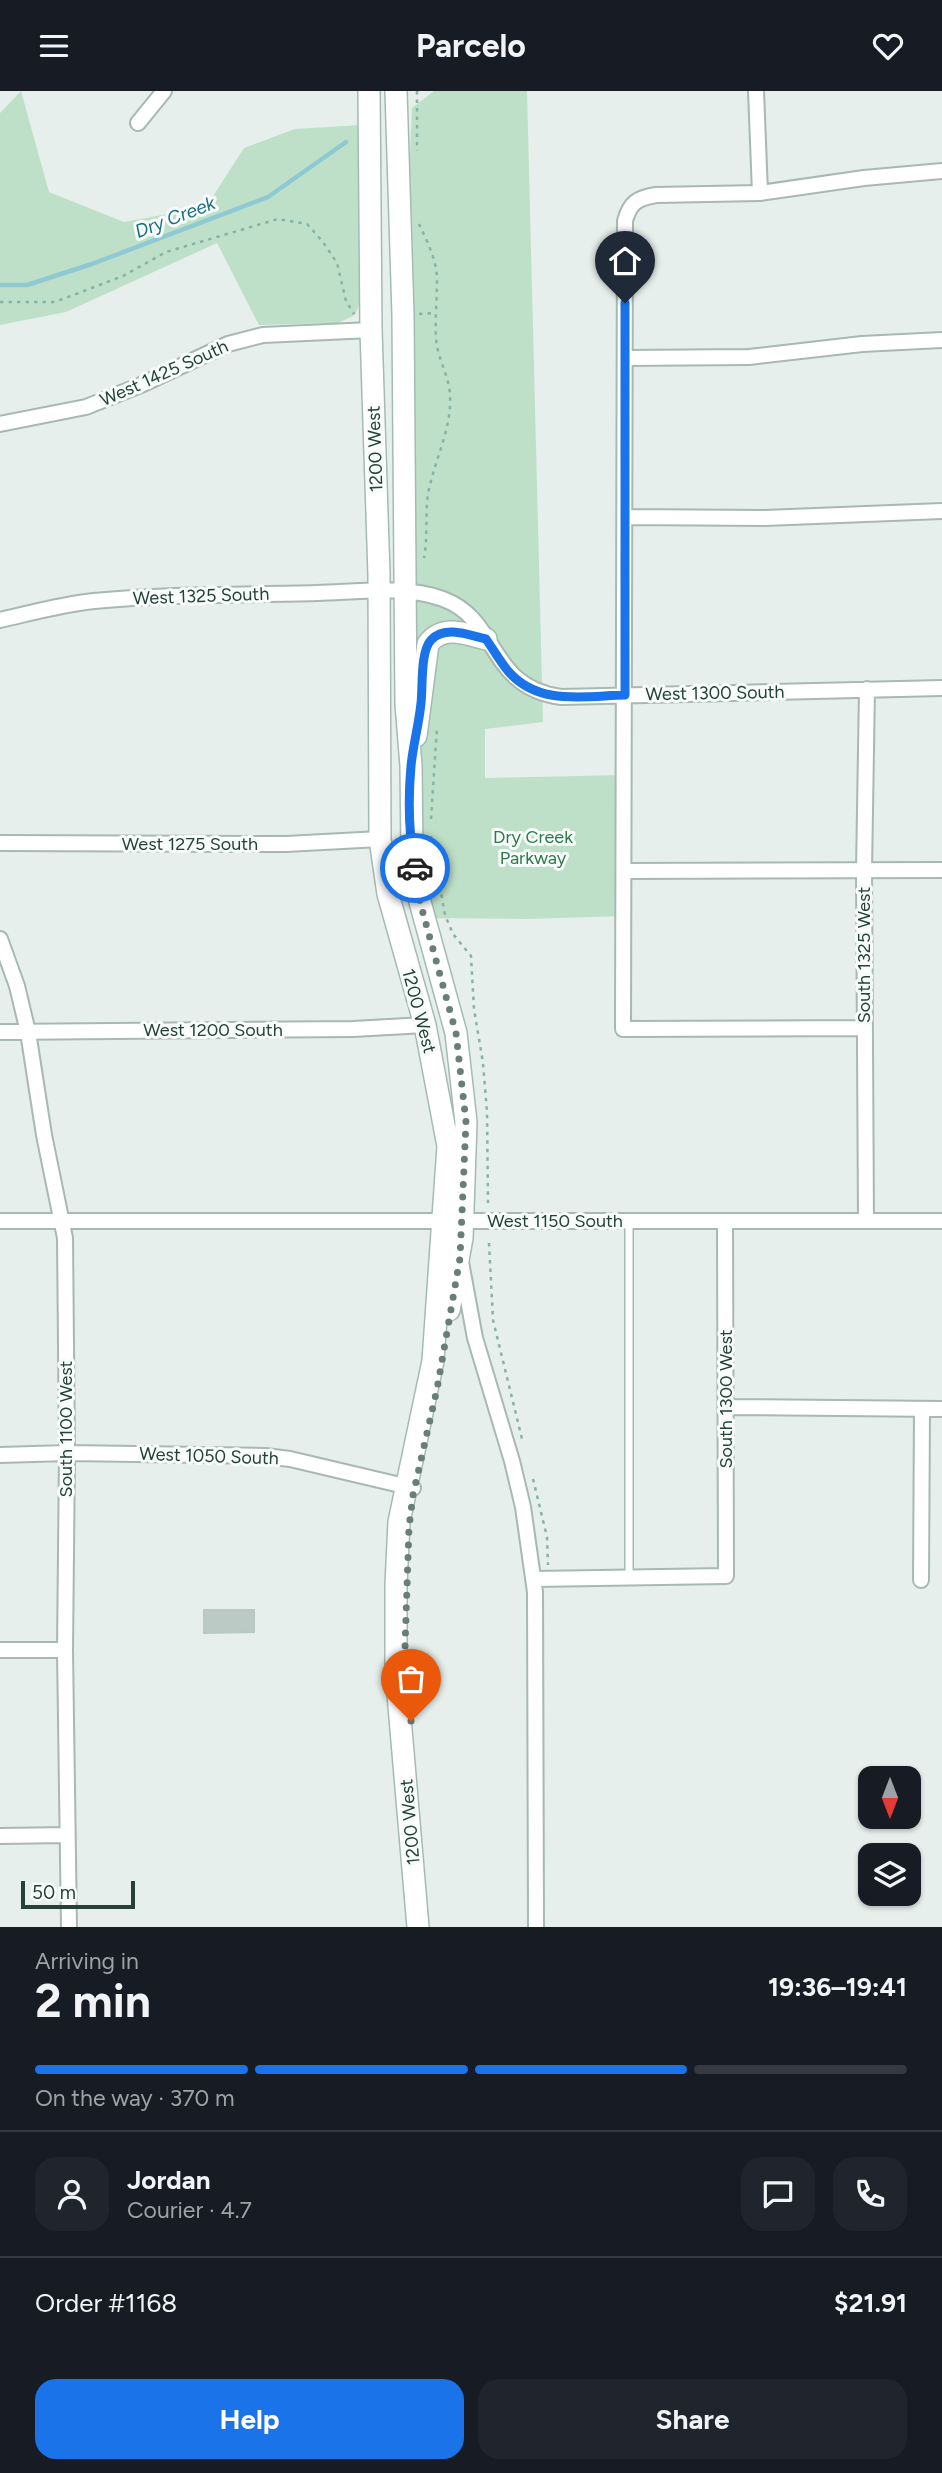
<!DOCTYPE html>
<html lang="en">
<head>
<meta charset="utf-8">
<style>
	:root { --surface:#171b24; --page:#20242c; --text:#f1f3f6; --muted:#9ea1a6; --line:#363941; --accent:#1a73e8 }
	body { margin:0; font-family:Figtree,sans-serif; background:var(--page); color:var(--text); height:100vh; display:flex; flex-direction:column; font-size:26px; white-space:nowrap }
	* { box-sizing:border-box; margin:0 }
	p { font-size:23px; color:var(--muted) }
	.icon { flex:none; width:38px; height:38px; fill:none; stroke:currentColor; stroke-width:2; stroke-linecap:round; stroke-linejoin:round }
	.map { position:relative; height:1836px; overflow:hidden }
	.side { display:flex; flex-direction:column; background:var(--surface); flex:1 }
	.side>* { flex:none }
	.needle { width:46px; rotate:180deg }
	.tools { position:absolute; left:858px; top:1675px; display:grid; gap:14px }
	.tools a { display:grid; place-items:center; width:63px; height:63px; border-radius:14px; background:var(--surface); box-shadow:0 2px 5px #0004; font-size:35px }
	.scale { position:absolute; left:21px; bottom:18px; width:114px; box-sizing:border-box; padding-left:7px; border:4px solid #24423a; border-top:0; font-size:19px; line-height:24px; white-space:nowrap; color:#24423a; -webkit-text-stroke:5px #f7fbf9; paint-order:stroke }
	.pin { position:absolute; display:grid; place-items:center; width:60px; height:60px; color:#fff; margin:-72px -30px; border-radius:50% 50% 50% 0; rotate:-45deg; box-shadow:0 0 7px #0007 }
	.pin .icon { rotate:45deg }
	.courier { position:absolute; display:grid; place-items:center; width:70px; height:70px; margin:-35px; border:5px solid #1a73e8; border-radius:50%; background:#fff; color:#222; box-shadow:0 2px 9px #0007 }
	.headline em { font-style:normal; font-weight:700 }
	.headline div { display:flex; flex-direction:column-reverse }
	.headline { display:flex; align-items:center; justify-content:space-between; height:119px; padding:0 35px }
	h1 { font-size:46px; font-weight:700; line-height:52px }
	.bar { display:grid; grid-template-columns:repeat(4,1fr); gap:10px 7px; align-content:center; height:84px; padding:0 35px }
	.bar i { height:9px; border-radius:5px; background:var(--line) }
	.bar .current { background:var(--accent) }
	.bar p { grid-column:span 4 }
	.line { display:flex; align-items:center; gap:18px; padding:0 35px; border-top:2px solid var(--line) }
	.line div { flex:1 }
	.round { display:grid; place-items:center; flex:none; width:74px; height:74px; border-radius:21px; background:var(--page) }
	.action { display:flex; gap:14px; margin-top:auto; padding:14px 35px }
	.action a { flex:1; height:80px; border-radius:21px; background:var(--accent); color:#fff; font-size:28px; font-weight:700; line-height:80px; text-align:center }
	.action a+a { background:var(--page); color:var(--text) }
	header { display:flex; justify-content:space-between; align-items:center; height:91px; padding:0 35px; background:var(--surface); font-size:32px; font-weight:700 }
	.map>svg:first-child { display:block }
</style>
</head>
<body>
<header><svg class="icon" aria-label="menu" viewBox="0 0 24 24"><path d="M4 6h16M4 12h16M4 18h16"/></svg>Parcelo<svg class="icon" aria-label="heart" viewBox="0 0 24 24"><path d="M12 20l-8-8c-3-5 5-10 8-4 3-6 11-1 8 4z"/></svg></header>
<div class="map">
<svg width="942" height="1836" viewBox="0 0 942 1836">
	<rect width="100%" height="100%" fill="#e6efeb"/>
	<path fill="#bfe0c8" d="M21,0l28,101 75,30 82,-15 38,-59 51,-19 66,-4v175l-6,15 -17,8 -79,2 -42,-82 -151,69 -66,13v-212z
		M434,0h93l16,631 -58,7v49l140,-3 -1,141 -97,3 -102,-1 -20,-246 -2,-357 9,-207z"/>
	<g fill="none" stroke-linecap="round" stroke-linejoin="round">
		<path stroke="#8ec9d4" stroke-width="4.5" d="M0,194h27l65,-21 176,-67 78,-55"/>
	</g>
	<path fill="#bbcac4" stroke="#b8c9c2" stroke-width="2" d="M204,1519h50v22l-50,1z"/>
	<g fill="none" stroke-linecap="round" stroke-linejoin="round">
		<defs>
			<path id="lane" d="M629,1486v-356"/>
			<path id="street" d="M756,0l4,102
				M138,32l26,-32
				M626,267l123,-1 113,-13 80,-4
				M0,333l86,-17 55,-22 87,-41 35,-9 108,-5
				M625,426l140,1 177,-7
				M0,529c31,-7 63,-16 94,-19 74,-7 148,-6 223,-8 40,-1 87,-8 126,6 57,21 44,88 118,98l381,-9
				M0,752l286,1 94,-5
				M624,780l318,-1
				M0,848l17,47 11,46 16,103 21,103 2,215 -2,197 4,277
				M864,937l-241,1 2,-808c5,-19 13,-23 31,-26l104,-2 104,-15 78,-7
				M0,941l353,-3 72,-4
				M0,1130h942
				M866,1130l-2,-350 3,-182
				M461,1171l14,76 37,123 11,46 12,85 1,335
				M726,1316l216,2
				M0,1364l67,-2 198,3 25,3 123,29
				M534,1488l192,-3 -1,-354
				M921,1489l1,-170
				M0,1559h65
				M0,1745l67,-1"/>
			<path id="secondary" d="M369,0l2,239 8,245 1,264 8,55 37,131 23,121 -15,215 -34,161 -3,63v86l22,256
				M396,0l7,224 3,389 5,62 1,87 8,49 36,131 10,89 -4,116 -13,72
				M416,645l12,-92c15,-20 38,-10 58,-5"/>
		</defs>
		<use href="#lane" stroke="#a8b8b2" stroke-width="10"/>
		<use href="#street" stroke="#a8b8b2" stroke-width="18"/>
		<use href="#secondary" stroke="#a4bbb3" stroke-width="24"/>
		<path stroke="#86b3a5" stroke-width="2.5" stroke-dasharray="3.5 5" stroke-linecap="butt" d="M417,0v60
			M419,133c8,17 18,36 18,56 0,19 -2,39 -1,58 1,20 13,37 14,57 2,34 -16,66 -22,99 -3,22 0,43 -4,64
			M0,211h55l68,-26 43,-24 112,-33 29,5 16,18 14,21 9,38 8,13
			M419,223l16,-1
			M431,728l6,-92
			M431,745l14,79 8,19 18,22 3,53 9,54 4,49 1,91
			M489,1152l4,77 29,119
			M533,1388l14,58 1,28"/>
		<use href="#lane" stroke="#fff" stroke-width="7"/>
		<use href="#street" stroke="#fff" stroke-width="14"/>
		<use href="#secondary" stroke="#fff" stroke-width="21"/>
	</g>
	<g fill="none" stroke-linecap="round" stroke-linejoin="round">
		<path stroke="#687f78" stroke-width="7" stroke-dasharray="0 12.6" d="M411,1630l-6,-74 4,-120 4,-32 24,-106 23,-131 6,-136 -10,-89 -36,-131 -5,-34"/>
		<path stroke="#1a73e8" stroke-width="9" d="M415,777c-6,-32 -7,-69 -4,-102 2,-21 8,-42 10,-63 2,-16 -1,-51 10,-63 14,-15 38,-5 55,-1 7,10 14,22 22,32 30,35 76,25 117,24v-392"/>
	</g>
	<g text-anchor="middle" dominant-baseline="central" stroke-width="6" stroke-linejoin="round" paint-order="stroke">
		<g font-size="18" fill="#24423a" stroke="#f7fbf9">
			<text transform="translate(164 282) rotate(-24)">West 1425 South</text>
			<text transform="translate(375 358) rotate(-92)">1200 West</text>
			<text transform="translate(201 505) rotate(-2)">West 1325 South</text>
			<text transform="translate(715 602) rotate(-1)">West 1300 South</text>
			<text x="190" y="753">West 1275 South</text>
			<text transform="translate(864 864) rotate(-90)">South 1325 West</text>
			<text transform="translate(419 920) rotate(75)">1200 West</text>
			<text x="213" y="939">West 1200 South</text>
			<text x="555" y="1130">West 1150 South</text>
			<text transform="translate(726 1308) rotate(-90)">South 1300 West</text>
			<text transform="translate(66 1338) rotate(-90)">South 1100 West</text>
			<text transform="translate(209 1365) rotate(2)">West 1050 South</text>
			<text transform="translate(410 1731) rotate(-95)">1200 West</text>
		</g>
		<g font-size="18" fill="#2d7a4b" stroke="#f7fbf9">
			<text x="533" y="746">Dry Creek<tspan x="533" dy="21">Parkway</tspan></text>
		</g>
		<g font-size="19" font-style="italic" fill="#1c6f80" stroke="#f7fbf9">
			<text transform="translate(175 126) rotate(-21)">Dry Creek</text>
		</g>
	</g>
</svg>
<div class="tools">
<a><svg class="needle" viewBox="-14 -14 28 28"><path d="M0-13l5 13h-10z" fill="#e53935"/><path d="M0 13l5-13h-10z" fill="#9ea1a6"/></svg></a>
<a><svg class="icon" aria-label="layers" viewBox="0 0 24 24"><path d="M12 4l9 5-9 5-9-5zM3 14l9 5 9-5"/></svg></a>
</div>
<div class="scale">50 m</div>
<div class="pin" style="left:411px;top:1630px;background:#ea580c"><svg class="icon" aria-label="bag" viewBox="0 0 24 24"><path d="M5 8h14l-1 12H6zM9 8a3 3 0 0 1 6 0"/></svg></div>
<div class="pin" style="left:625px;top:212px;background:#1f2937"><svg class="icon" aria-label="home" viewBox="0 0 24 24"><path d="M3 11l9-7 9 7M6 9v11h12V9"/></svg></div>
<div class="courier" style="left:415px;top:777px"><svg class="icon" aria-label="car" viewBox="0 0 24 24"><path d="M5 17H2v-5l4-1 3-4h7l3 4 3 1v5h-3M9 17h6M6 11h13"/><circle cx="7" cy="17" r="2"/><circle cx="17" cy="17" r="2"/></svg></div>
</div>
<section class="side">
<div class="headline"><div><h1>2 min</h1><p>Arriving in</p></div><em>19:36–19:41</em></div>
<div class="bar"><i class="current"></i><i class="current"></i><i class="current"></i><i></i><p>On the way · 370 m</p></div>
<div class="line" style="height:126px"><a class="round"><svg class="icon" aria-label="person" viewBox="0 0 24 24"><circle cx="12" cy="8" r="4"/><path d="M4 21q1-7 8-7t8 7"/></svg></a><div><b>Jordan</b><p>Courier · 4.7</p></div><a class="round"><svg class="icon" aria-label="chat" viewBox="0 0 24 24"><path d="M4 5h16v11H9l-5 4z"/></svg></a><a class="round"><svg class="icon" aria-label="phone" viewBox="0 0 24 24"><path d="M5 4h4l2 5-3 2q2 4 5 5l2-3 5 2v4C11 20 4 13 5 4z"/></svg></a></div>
<div class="line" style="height:91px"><div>Order #1168</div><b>$21.91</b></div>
<div class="action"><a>Help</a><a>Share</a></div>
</section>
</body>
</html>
